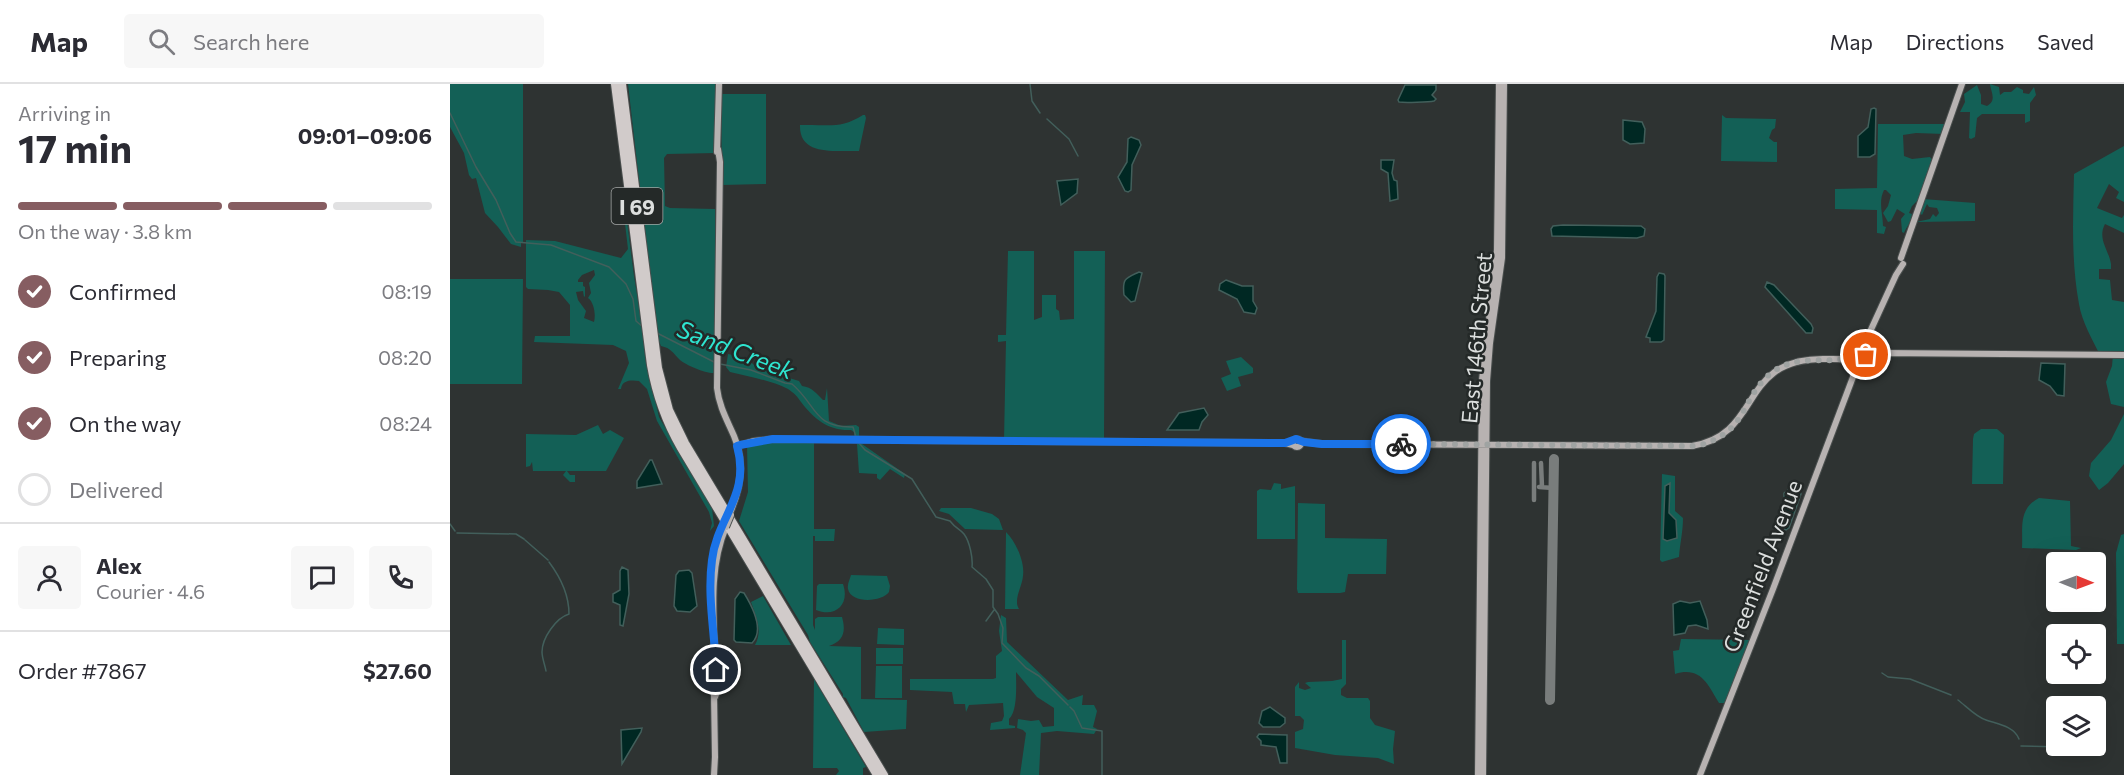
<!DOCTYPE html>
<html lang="en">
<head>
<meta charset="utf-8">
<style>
	:root { --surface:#fff; --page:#f7f7f7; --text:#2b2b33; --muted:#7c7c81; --line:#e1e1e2; --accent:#865d61 }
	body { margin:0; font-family:Commissioner,sans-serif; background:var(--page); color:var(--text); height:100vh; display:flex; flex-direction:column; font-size:22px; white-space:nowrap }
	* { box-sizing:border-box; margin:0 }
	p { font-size:20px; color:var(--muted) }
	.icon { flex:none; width:33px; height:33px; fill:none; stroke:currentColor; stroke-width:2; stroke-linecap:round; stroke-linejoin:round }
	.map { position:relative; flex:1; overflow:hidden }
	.sheet { display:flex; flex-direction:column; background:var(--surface); width:450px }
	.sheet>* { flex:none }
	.needle { width:39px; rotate:91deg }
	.controls { position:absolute; left:1596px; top:468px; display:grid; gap:12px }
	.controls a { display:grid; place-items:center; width:60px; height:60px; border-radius:6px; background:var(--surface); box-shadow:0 6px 24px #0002; font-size:30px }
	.pin { position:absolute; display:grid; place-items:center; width:51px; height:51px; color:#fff; margin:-26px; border:3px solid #fff; border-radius:50%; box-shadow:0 2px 6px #0007 }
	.courier { position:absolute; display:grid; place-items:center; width:60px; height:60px; margin:-30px; border:4px solid #1a73e8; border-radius:50%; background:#fff; color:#222; box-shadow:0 2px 8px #0007 }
	.overview em { font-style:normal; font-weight:700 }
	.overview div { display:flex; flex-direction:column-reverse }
	.overview { display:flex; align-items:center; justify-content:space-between; height:102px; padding:0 18px }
	h1 { font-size:39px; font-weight:700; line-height:45px }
	.bar { display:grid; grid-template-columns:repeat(4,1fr); gap:9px 6px; align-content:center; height:72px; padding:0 18px }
	.bar i { height:8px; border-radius:4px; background:var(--line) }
	.bar .selected { background:var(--accent) }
	.bar p { grid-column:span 4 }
	.line { display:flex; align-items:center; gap:15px; padding:0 18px; border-top:2px solid var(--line) }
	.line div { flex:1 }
	.round { display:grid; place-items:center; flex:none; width:63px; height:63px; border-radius:6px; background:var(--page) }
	ol { padding:0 18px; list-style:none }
	li { display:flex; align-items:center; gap:18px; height:66px }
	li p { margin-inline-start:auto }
	li .icon { padding:6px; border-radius:50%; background:var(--accent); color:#fff; stroke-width:4 }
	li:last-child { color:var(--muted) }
	li i { width:33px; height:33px; border:3px solid var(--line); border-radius:50% }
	header { display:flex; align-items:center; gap:36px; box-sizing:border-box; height:84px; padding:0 30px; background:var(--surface); border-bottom:2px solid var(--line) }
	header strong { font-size:28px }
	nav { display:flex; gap:33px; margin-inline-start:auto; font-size:21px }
	.search { width:420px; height:54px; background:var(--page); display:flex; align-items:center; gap:15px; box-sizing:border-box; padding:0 21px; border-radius:6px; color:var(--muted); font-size:22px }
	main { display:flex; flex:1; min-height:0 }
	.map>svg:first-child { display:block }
</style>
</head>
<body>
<header>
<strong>Map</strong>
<div class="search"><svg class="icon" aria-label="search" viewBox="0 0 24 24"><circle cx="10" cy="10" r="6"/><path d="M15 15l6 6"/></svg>Search here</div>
<nav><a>Map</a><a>Directions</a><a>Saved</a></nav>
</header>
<main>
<section class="sheet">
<div class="overview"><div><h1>17 min</h1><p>Arriving in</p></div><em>09:01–09:06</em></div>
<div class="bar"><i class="selected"></i><i class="selected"></i><i class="selected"></i><i></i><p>On the way · 3.8 km</p></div>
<ol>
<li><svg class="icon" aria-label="check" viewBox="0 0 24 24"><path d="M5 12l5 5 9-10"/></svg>Confirmed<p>08:19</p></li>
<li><svg class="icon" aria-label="check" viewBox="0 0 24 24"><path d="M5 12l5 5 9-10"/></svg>Preparing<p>08:20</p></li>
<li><svg class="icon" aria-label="check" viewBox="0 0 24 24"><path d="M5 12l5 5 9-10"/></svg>On the way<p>08:24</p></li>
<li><i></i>Delivered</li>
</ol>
<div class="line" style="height:108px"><a class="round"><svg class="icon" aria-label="person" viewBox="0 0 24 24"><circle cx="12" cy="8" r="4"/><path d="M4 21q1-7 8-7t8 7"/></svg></a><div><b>Alex</b><p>Courier · 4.6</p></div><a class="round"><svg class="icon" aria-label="chat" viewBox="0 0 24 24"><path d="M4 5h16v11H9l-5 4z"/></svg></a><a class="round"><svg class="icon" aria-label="phone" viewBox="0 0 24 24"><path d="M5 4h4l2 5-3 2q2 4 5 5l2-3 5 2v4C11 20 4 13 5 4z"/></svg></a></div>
<div class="line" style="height:78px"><div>Order #7867</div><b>$27.60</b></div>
</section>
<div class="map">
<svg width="1674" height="691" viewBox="0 0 1674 691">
	<rect width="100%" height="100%" fill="#2e3332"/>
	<path fill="#136056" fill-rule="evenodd" d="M0,0h73v158l-2,1v4l-10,-3 -13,-17 -13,-14 -9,-35 -4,1 -3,-4 -5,-22 -14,-26z
		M178,0h88v69l-49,1 -3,4 1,48 5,2 45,1 1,141 -1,23c-9,1 -29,-8 -35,-13 -7,-7 -9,-12 -19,-14l-4,-9z
		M1540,0l9,3 1,8 4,-3h7l6,-5 6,3v3l6,1 5,-7 2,8 -6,8v18l-5,2v-9h-43l-5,4 -2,19 -4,2 -2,-1 1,-26h-10l5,-10 -1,-8 13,-9 4,10v9l6,2c10,-6 4,-13 3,-22z
		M271,10h45v90l-44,1z
		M413,31h2l1,3 -7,33c-22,-1 -60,6 -59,-26 27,-1 39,5 63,-10z
		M1272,31l4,3 50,1 -1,9 -3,2 -3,8 5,4h3v20l-56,-1z
		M1428,40h69l-3,10 -28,-1 -13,2 1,21 8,3 18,-2 3,4 -14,38 -7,7 -3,7 3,1c-1,9 -5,12 -8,19l-2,-1 -1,-13 4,-5 -8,-5 -6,12 -3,1 -5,-9 5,-7 3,-11 -5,-5h-2c-6,12 -1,24 -1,36l3,1 -2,7 -7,-1v-23l-42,-1v-20l42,-1z
		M1674,62v56l-8,-4 3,-6 -10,-8 -12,24 25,10 2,-3v18l-19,-9c-8,15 4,26 6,40v5h-12v10l11,1 2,20 12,2v105l-13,-3 -5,-22 6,-16 1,-11h-13c-8,-16 -18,-33 -21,-51 -8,-43 -6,-87 -5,-130z
		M174,113l10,79 10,61 1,20 14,60 53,91 2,18 -4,5 2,-8 -3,-11 -52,-91 -10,-32 -8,-8c-8,-1 -17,-1 -18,8h-3l11,-26 -3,-12 -13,-6 -79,-3 1,-6h35v-31l-11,-13 -11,-2 -20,-1 -2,-2v-47l29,1 66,17 7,-9 -6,-51zM144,186l1,5 -6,8 2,10 -3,5c6,4 8,17 6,24l-10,-4 2,-7 -8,-11 -2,-8 7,-1 1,6 1,-1v-9l-2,-1v-4h-5v-2l4,-5z
		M1473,115l52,4v18l-59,1 14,-3 3,-5 3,3 3,-4 -2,-5 -8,-1 -2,-3 -5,11 -2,-2z
		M558,167h26v69l8,-3v-22h14v14l3,2 1,9 14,-1v-68h31l-1,188 -100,1 2,-99 -8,1v-7h8z
		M0,195h73l-1,105h-72z
		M278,270l19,4 12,12 3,-4 11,7 26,8 3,5c10,1 15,8 21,14h2l2,-12 2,33 12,5 15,-1 3,2v10h-5v-5l-3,-2c-22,1 -36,-10 -50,-28 -4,-6 -7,-9 -13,-13 -18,-9 -38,-12 -58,-17l-4,-5z
		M791,273l12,11v5l-15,4 3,9 -14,5 -6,-13 10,-4 -5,-13z
		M1674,330v50l-16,19 -9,7 -10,-14 2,-13 20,-23z
		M148,341l5,9 7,-4 14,8 -18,33h-39l3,4h5v7h-5l-7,-7 3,-4h-33l-1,-9 -2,4 -4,1v-33l50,1z
		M1531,345h16l7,6 -1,49h-31l1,-45 1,-5z
		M364,357v88h21l-1,12h-19v-5h-2v89l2,5v-11l3,-2h24c4,14 2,24 -13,29l32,1v52l46,1 -1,29 -42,3 -18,-34 -3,-1v-3l-33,-52 -2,-7 -69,-114 9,-29 -1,-47 12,-3z
		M407,360h5l43,30 -1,4 -14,-9 -10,11 -3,-2v-4l-18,-1z
		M1212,390l13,2v35l8,7c0,14 -3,25 -4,39l-17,5 -2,-2z
		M824,399l7,1v5l14,-3v53h-38v-48l3,-2 11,1z
		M1589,414l31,3 1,45 10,2 -5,2 -54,-2c1,-21 -4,-39 17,-50z
		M848,419l27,1v34l62,1 -1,35h-38l-3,18 -5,1h-42l-1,-4z
		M491,424h30l21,6 7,5 4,11 -38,-1 -16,-15 -10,-3z
		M556,448c10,10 19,30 17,44 -1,11 -10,24 -4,33h-14z
		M1674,450v110h-7l-1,-91 5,-18z
		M401,491l36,1 3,10 -1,6c-7,10 -38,12 -41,-3 -1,-5 2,-10 3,-14z
		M369,500h24c7,20 -7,34 -27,26l1,-24z
		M313,512l28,49h-36c8,-14 1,-29 -4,-43z
		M551,531l5,3 1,24 61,58 15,-5 -1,10h12l3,6 -4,16 4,2 -3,5 -37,-3 -16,2 -2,42h-19l6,-42 -3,-3 -6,-2 1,-9 13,2 8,-1 4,7 11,-1v-18l-17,-11 -21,-25c0,11 2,39 -7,47v6l6,1v2l-25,2 1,-7 11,-2 2,-5 -1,-13 -34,2 -3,7 -1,-8h-11l-2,-12 -42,-2v-11h83l3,-1v-22l6,-5 -3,-20z
		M428,544l26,1v16l-27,-1z
		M1231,555l70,1 -26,63h-6c-11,-18 -18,-37 -44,-29l-2,-23 6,-1z
		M892,556h4v44l-5,5v6l6,3h21l2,3v17l5,7 20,6 -2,18 1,15 -16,-6 -43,-3 -40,-7v-16l8,-3 1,-9 -4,-4h-5v-29l4,-5v6l6,2 6,-2 -6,-5 3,-1 24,-1 10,-2z
		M426,564h27v16h-27z
		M426,582h26v32h-27z
		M364,595l52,88 -3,1v7h-27l3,-4 -2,-3h-24z"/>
	<path fill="#002823" stroke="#425f5b" stroke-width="1.5" d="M955,1h31v5l-4,5 4,4 -2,2c-5,1 -29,2 -35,1l-1,-2z
		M1424,24l2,1 -1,45 -5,3h-12v-21l10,-9 3,-18z
		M1173,36l19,2 3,7 -1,14 -14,1 -7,-4z
		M681,53l8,3 2,5 -9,20 -1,25 -3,2 -3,-1 -7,-14 9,-15 1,-23z
		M931,76h13l-2,13 2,7 3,1 1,18 -8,2 -2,-28 -7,-4z
		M628,95l-1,14 -16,12 -4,-24z
		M1113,141l78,1 4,3 -1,7 -7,2 -85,-2 -1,-7 2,-3z
		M689,188l3,1 -7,28 -4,1 -7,-7c-2,-17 2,-17 15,-23z
		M1209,189l5,1 1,2 -1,64 -3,2h-11v-4l-4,-1 10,-26 1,-34z
		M776,196l16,6h11v15l4,7 -2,6 -11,-2 -7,-13 -18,-9 1,-6z
		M1317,198l7,3 37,39 2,4 -1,5h-6l-41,-46z
		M1591,279l24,1 -1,32 -7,-1 -7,-9 -11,-6z
		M754,324l4,7 -6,7 -3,8h-32l12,-17z
		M200,376h2l10,24 -25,4v-7z
		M1220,399l-1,30 7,7 1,18 -10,3 -4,-2 2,-53z
		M1338,406l12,1 1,3 -12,34 -3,2 -2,-1v-36z
		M172,483l6,3 1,24 -6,32 -3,-1v-20l-7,-3v-8l7,-4v-19z
		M239,486l3,3 5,33 -7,6 -13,-1 -3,-5 2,-31 3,-4z
		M290,508l4,1c8,13 21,37 8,50l-16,-1 -2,-2 1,-41z
		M1230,517l10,2 10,-2 7,19 1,9 -12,-4 -8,1 -3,7 -11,2 -1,-31z
		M820,623l15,11v5l-5,4h-17l-4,-4 3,-12z
		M192,644l-1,4 -19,32 -1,-34z
		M809,650l28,1v28h-7l-4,-16 -15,-2v-4l-4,-4z"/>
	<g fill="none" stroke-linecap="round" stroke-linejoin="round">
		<path stroke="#425f5b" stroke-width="1.5" d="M580,0l2,17 8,12
			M0,29l26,54 20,33 14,33 6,9 35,3 58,22 17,17 7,15 3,22 8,7
			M597,35l22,20 9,17
			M207,249l59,30
			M270,280l31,6 34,13 7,1c25,21 21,44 61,43l3,10
			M408,358l7,8 47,29 24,38 14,4c5,7 11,9 14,13 6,8 9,25 8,33l14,12 7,11v17l5,7 5,14 -1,15 24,25 13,8 29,29
			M0,440l5,7
			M7,449l59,1 8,5
			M75,456l23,20
			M536,537l8,-11
			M96,587c-1,-6 -4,-13 -4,-19 0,-14 14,-34 27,-38 0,-20 -8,-36 -20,-52
			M1432,589l6,4 22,2 41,16
			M1508,616c8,6 18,17 28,20 11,4 28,6 33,19
			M620,623l4,4 8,17 20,3v44
			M1571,662l45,1 5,3 1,5"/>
		<path stroke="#797d7c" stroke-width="4.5" d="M1084,379v37
			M1091,379l1,24
			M1089,403l14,1"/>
		<path stroke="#797d7c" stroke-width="10" d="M1100,616l4,-241"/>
		<defs>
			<path id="major" d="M268,65l2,13 -3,226c2,18 10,32 17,48 11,26 7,52 -4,77
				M267,68l2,-68
				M1451,174l61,-174
				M1406,269l7,-6 33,-72 7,-11
				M843 359a4 4 0 1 1 8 0a4 4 0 1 1-8 0Z
				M850,357l22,3 370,2c72,-12 45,-87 131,-87 12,0 24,-1 35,4l4,-2v-6l17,-2 245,2
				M287,362l17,-5 19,-2 512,4 8,2
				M265,613c5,-11 1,-24 0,-36 -1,-44 -7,-92 11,-134
				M264,691l1,-18 -1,-63
				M1028,691l4,-395 15,-130 2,-166
				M1033,691l4,-394 3,-38 12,-85 2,-174
				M1250,691l73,-186 80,-212 1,-15"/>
			<path id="highway" d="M165,0l36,281c5,29 15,57 30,83l196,327
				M172,0l36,284 11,42 16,33 199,332"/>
		</defs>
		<use href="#major" stroke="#4a4f4e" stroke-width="8"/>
		<use href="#highway" stroke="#4a4f4e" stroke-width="10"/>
		<use href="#major" stroke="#b7b2b1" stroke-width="6"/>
		<use href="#highway" stroke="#d1cbca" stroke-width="8"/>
		<defs>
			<path id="major-bridge" d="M276,443l5,-12"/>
		</defs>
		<use href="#major-bridge" stroke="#4a4f4e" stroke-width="8" stroke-linecap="butt"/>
		<use href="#major-bridge" stroke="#b7b2b1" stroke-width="6"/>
	</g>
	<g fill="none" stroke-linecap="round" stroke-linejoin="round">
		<path stroke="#9fa3a2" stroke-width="6" stroke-dasharray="0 10.8" d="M951,360l296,2c54,-14 42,-50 77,-75 28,-19 54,-4 80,-16l-1,5 5,3 4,-2v-5l4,-1"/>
		<path stroke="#1a73e8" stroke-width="8" d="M266,586c-1,-36 -9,-73 -4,-110 5,-43 39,-65 25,-114l3,-1 33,-6 496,4h16l11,-4 8,3 18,2h79"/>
	</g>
	<g text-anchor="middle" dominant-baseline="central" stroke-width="5" stroke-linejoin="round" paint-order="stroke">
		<rect fill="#242928" stroke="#a5a8a7" stroke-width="1.5" x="161.5" y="104" width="51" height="36" rx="4.5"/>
		<g font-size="21" font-weight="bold" fill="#dcdfde">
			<text x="187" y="122">I 69</text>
		</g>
		<g font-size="22" fill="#dcdfde" stroke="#242928">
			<text transform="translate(1026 254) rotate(-85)">East 146th Street</text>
			<text transform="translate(1312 482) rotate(-69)">Greenfield Avenue</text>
		</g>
		<g font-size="24" font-style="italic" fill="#2ee5d0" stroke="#242928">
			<text transform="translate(286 265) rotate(21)">Sand Creek</text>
		</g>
	</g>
</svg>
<div class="controls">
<a><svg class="needle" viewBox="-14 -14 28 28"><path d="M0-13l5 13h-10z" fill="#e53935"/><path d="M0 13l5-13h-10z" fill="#7c7c81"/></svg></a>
<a><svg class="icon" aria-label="locate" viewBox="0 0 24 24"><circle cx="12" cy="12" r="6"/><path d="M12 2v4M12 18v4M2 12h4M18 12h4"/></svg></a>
<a><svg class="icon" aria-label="layers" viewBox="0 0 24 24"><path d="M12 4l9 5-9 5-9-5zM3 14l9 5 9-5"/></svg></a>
</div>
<div class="pin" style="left:1416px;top:271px;background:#ea580c"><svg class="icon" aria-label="bag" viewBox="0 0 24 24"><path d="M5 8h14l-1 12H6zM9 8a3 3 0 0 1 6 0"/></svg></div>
<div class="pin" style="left:266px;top:586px;background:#1f2937"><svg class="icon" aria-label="home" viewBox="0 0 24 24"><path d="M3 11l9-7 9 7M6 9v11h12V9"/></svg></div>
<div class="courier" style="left:951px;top:360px"><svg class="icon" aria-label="bike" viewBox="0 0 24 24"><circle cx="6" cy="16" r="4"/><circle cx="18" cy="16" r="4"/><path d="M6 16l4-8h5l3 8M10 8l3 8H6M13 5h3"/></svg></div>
</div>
</main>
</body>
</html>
